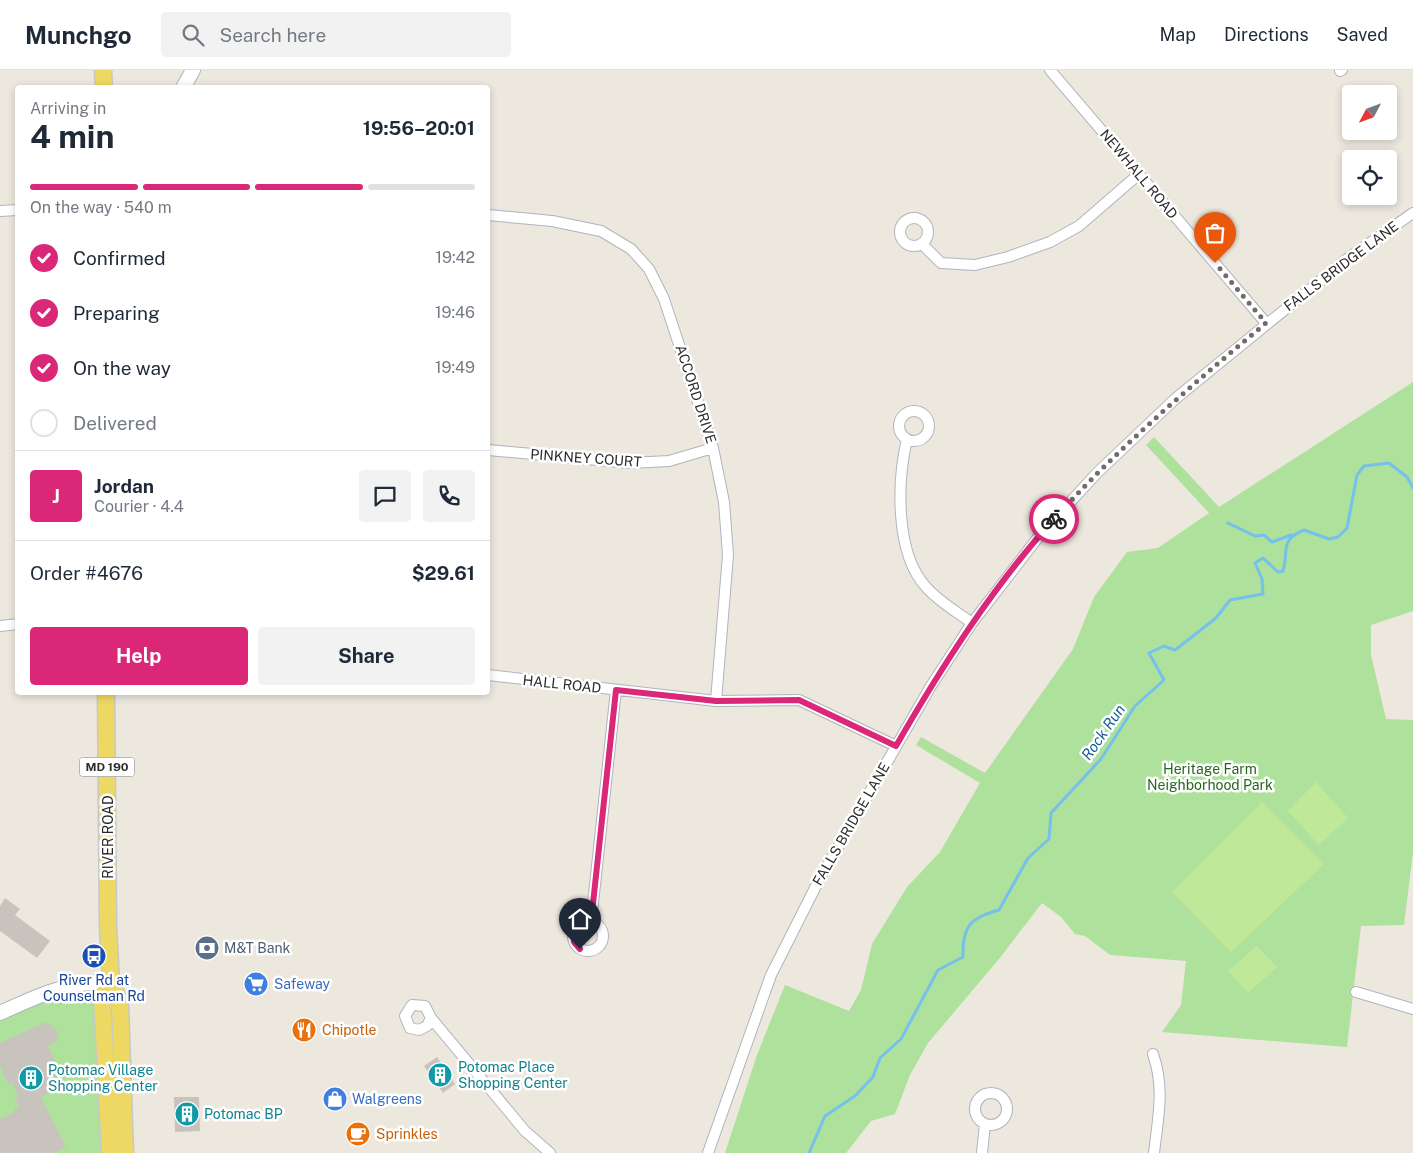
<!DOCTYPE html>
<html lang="en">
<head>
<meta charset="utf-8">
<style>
	:root { --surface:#fff; --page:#f2f2f3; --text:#1f2937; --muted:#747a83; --line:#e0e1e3; --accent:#db2777 }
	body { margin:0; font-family:"Public Sans",sans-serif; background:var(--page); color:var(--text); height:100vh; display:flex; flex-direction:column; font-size:19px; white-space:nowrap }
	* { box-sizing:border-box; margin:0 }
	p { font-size:16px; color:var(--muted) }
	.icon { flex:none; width:28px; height:28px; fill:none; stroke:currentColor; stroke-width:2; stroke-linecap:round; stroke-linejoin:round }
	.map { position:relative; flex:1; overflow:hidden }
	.panel { position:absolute; left:15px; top:15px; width:475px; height:610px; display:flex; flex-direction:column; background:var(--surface); border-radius:5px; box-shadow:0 2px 8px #0003 }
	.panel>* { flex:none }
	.needle { width:32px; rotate:229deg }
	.tools { position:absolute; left:1342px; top:15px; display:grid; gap:10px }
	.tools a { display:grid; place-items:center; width:55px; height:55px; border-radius:5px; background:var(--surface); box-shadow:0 2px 8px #0003; font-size:25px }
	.pin { position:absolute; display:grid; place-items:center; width:42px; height:42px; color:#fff; margin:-51px -21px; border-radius:50% 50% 50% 0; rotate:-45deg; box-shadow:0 0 5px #0007 }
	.pin .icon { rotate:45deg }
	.courier { position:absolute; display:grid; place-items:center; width:50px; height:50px; margin:-25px; border:4px solid #db2777; border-radius:50%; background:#fff; color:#222; box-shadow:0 1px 6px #0007 }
	.headline em { font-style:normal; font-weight:700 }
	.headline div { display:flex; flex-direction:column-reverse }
	.headline { display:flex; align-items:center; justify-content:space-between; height:85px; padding:0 15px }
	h1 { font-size:32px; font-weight:700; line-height:38px }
	.bar { display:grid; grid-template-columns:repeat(4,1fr); gap:8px 5px; align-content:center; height:60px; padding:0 15px }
	.bar i { height:6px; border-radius:4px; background:var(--line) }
	.bar .active { background:var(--accent) }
	.bar p { grid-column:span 4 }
	.line { display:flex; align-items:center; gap:12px; padding:0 15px; border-top:1px solid var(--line) }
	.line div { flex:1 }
	.round { display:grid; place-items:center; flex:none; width:52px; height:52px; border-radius:5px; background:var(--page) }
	ol { padding:0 15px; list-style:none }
	li { display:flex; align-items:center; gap:15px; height:55px }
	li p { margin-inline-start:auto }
	li .icon { padding:5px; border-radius:50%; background:var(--accent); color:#fff; stroke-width:4 }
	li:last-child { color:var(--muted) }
	li i { width:28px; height:28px; border:2px solid var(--line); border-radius:50% }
	.cta { display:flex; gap:10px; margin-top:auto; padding:10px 15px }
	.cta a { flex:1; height:58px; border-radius:5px; background:var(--accent); color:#fff; font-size:20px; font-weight:700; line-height:58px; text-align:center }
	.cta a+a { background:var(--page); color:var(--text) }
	header { display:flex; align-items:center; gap:30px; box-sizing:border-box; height:70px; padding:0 25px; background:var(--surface); border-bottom:1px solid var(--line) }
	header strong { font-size:24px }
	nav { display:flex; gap:28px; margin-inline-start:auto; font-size:18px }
	.search { width:350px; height:45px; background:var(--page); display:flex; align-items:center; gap:12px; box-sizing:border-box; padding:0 18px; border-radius:5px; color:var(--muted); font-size:19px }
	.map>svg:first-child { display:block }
</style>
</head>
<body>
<header>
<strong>Munchgo</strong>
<div class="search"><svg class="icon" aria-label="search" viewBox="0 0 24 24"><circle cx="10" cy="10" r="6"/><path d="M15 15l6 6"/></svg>Search here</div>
<nav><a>Map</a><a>Directions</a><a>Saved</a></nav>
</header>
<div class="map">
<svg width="1413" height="1083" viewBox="0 0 1413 1083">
	<rect width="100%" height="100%" fill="#ede8de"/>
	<path fill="#aee19c" d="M1413,312v229l-42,14v30l15,64 27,1v132l-9,73 -43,1 -14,121 -185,-15 19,-27 5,-44 -76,-6 -25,-19 -10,-2 -14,-17 -19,-14 -43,56 -71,84 -18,32 -15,39 -24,7 -25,32h-121l32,-98 28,-70 64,26 12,-21 11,-46 35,-57 33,-35 40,-69 -64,-38 5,-8 64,36 88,-124 21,-52 33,-45 31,-4 51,-35 -63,-68 8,-8 65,70z
		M111,911l9,23 -3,149h-117v-140z"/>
	<path fill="#c0e899" d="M1316,712l32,36 -29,27 -31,-34z
		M1262,732l62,62 -93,88 -59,-60z
		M1257,876l20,21 -29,26 -20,-22z"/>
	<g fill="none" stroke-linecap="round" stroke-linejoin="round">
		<path stroke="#75c1eb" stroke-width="3" d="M1228,453l27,13 9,-1 8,7 19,-7
			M809,1083l16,-37 30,-20 18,-19 7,-19 21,-19 37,-69 25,-13c-1,-31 7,-39 36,-47l29,-52 21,-19 2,-26 50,-54 34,-53 29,-26 -15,-27 15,-7 11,4 41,-32 14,-18 33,-6 -1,-15 -7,-16 8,-5 15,14 5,-1c6,-21 -4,-31 21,-41l25,9 9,-2 9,-9 10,-53 7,-9 25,-3 18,14 6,11"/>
	</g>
	<path fill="#c8c4bd" d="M5,828l15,11 -5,6 35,26 -13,17 -37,-27v-25z
		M46,952l12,9v10l-10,5 8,17 -5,3 7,16 -10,5 3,5 -10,5 25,50 -13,6h-53v-34l15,-7 -1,-3 5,-2 -4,-8 3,-2 -6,-15 -4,2 -8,-18v-23z
		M437,987l18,27 -12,9 -19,-27z
		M174,1027h25l1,34 -25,1z"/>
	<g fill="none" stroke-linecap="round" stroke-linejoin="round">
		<defs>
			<path id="street" d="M1050,0l216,253
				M1340,1l2,-1
				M0,141l18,-1
				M488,145l64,6 49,10 30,18 18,20 15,30 49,149 11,54 4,53 -12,146
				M900 162a14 14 0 1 1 28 0a14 14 0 1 1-28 0Z
				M922,174l19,19 34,2 33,-8 42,-15 29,-16 60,-52
				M899 356a15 15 0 1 1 30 0a15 15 0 1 1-30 0Z
				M907,369c-10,43 -12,114 19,148 12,14 31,25 46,36
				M488,380l142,13 39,-2 44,-13
				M0,556l18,-2
				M488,605l228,26 83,-1 97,46
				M573 866a15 15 0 1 1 30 0a15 15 0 1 1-30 0Z
				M591,852l25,-232
				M1356,922l57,17
				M431,948l-4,8 -8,4 -9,-2 -5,-12 7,-11 13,1 6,12 94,113 25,22
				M1153,984c12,35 5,63 1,99
				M975 1039a16 16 0 1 1 32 0a16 16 0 1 1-32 0Z
				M708,1083l63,-178 48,-95 112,-194 41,-63 68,-88 57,-62 78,-74 172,-140 66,-46
				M982,1083l3,-29"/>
			<path id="secondary" d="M183,18l10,-18
				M0,943c39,-18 68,-31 111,-32"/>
			<path id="primary" d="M103,0l1,18
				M106,622l2,235 3,54 9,23 5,149
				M110,1083l-8,-157 9,-15"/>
		</defs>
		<use href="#street" stroke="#b1b3be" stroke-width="12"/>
		<use href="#secondary" stroke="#b1b3be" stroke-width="16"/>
		<use href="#primary" stroke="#c8c8c8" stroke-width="19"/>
		<use href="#street" stroke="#fff" stroke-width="10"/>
		<use href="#secondary" stroke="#fff" stroke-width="14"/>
		<use href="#primary" stroke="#edd863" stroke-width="16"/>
	</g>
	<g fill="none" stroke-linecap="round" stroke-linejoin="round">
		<path stroke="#6f6d6a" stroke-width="5" stroke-dasharray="0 9" d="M1054,449c65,-72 138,-134 212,-196l-51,-60"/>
		<path stroke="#db2777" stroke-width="6" d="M580,879l-6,-7 -1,-9 9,-11h9l25,-232 100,11 83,-1 97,46c46,-80 96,-158 158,-227"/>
	</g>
	<defs>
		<symbol id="bank-disc" viewBox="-11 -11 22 22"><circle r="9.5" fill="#5c6f8a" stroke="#fff"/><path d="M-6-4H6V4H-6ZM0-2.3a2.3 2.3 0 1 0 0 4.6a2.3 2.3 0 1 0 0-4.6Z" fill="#fff"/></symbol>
		<symbol id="bus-disc" viewBox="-11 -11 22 22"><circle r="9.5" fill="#1a4fb4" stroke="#fff"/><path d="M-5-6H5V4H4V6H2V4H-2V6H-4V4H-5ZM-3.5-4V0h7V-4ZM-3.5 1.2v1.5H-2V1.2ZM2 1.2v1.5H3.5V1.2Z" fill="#fff"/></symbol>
		<symbol id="supermarket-disc" viewBox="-11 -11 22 22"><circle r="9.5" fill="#3f7fe0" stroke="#fff"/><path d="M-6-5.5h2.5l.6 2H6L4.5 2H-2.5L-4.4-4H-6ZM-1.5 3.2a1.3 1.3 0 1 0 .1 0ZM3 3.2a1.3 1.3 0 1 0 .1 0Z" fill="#fff"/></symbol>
		<symbol id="restaurant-disc" viewBox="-11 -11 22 22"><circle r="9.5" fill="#e8710a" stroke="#fff"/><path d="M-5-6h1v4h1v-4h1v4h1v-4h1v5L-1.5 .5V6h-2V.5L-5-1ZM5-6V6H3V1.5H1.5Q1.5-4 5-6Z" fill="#fff"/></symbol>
		<symbol id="building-disc" viewBox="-11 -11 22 22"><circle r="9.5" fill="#0f9aa8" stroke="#fff"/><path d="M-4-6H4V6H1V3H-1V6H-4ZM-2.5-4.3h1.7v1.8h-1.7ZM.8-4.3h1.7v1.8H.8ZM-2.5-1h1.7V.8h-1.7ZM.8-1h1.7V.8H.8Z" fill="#fff"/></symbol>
		<symbol id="shop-disc" viewBox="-11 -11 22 22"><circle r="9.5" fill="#3f7fe0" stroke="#fff"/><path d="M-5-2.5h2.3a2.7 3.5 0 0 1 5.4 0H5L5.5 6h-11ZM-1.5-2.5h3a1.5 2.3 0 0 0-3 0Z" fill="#fff"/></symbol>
		<symbol id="cafe-disc" viewBox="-11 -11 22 22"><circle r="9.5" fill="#e8710a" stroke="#fff"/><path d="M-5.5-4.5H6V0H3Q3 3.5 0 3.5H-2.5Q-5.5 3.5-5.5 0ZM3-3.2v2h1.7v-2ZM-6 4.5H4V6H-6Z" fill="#fff"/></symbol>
	</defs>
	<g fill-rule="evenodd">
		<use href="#bank-disc" x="193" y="864" width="28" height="28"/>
		<use href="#bus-disc" x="80" y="872" width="28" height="28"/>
		<use href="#supermarket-disc" x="242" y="900" width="28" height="28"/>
		<use href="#restaurant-disc" x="290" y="946" width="28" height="28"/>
		<use href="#building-disc" x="426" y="991" width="28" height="28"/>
		<use href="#building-disc" x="17" y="994" width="28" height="28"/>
		<use href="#shop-disc" x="321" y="1015" width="28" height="28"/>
		<use href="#building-disc" x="173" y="1030" width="28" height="28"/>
		<use href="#cafe-disc" x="344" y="1050" width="28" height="28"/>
	</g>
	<g text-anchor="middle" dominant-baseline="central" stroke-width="5" stroke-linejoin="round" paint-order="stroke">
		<rect fill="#fff" stroke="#6b6b6b" stroke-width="1" x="79.5" y="687.5" width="55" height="19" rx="4"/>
		<g font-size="12" font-weight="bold" fill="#2b2b2b">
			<text x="107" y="697">MD 190</text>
		</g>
		<g font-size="14" fill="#2b2b2b" stroke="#fff">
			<text transform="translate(1139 104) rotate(50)">NEWHALL ROAD</text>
			<text transform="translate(1341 196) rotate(-37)">FALLS BRIDGE LANE</text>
			<text transform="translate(696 324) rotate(72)">ACCORD DRIVE</text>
			<text transform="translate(586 388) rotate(4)">PINKNEY COURT</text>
			<text transform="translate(562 614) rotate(6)">HALL ROAD</text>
			<text transform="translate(851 754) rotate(-60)">FALLS BRIDGE LANE</text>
			<text transform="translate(108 767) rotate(-90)">RIVER ROAD</text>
		</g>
		<g font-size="14" fill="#26671d" stroke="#fff">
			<text x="1210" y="699">Heritage Farm<tspan x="1210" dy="16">Neighborhood Park</tspan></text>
		</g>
		<g font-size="14" fill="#4e5e75" stroke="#fff" text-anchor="start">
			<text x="224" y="878">M&amp;T Bank</text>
		</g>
		<g font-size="14" fill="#164399" stroke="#fff">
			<text x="94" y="910">River Rd at<tspan x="94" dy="16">Counselman Rd</tspan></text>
		</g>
		<g font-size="14" fill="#366cbe" stroke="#fff" text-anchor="start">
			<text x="274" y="914">Safeway</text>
			<text x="352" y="1029">Walgreens</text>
		</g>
		<g font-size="14" fill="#c56008" stroke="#fff" text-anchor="start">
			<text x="322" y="960">Chipotle</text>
			<text x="376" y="1064">Sprinkles</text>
		</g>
		<g font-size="14" fill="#0d838f" stroke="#fff" text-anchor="start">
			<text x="458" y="997">Potomac Place<tspan x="458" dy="16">Shopping Center</tspan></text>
			<text x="48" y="1000">Potomac Village<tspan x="48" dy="16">Shopping Center</tspan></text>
			<text x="204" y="1044">Potomac BP</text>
		</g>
		<g font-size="15" font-style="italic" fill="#125f99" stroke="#fff">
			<text transform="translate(1103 662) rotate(-55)">Rock Run</text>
		</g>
	</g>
</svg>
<div class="tools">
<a><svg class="needle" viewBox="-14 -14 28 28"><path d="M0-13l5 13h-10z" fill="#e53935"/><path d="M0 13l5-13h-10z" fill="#747a83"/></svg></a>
<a><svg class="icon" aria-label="locate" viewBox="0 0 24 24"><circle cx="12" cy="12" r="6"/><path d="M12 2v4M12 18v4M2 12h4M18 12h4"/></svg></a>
</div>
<div class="pin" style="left:1215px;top:193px;background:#ea580c"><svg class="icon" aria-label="bag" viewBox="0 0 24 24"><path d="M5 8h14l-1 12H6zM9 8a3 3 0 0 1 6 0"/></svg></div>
<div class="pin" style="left:580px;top:879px;background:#1f2937"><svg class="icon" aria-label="home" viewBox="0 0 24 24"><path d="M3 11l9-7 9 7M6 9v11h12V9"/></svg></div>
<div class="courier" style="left:1054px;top:449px"><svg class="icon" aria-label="bike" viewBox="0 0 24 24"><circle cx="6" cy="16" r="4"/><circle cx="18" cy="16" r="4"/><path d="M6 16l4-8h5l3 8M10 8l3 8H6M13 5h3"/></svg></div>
<section class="panel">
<div class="headline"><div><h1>4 min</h1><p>Arriving in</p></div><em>19:56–20:01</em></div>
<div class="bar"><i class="active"></i><i class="active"></i><i class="active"></i><i></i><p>On the way · 540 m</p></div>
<ol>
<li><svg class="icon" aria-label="check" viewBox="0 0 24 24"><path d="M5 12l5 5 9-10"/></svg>Confirmed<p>19:42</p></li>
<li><svg class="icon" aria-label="check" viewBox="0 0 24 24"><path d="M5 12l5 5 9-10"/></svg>Preparing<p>19:46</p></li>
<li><svg class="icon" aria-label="check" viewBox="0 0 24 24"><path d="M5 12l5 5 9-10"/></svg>On the way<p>19:49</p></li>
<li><i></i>Delivered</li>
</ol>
<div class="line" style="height:90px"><b class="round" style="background:var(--accent);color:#fff">J</b><div><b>Jordan</b><p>Courier · 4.4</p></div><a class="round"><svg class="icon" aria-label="chat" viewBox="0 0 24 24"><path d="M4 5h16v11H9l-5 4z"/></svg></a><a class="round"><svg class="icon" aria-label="phone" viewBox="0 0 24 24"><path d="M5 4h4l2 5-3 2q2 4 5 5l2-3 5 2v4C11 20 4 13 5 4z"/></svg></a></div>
<div class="line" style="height:65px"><div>Order #4676</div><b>$29.61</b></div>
<div class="cta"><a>Help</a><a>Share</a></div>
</section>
</div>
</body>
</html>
